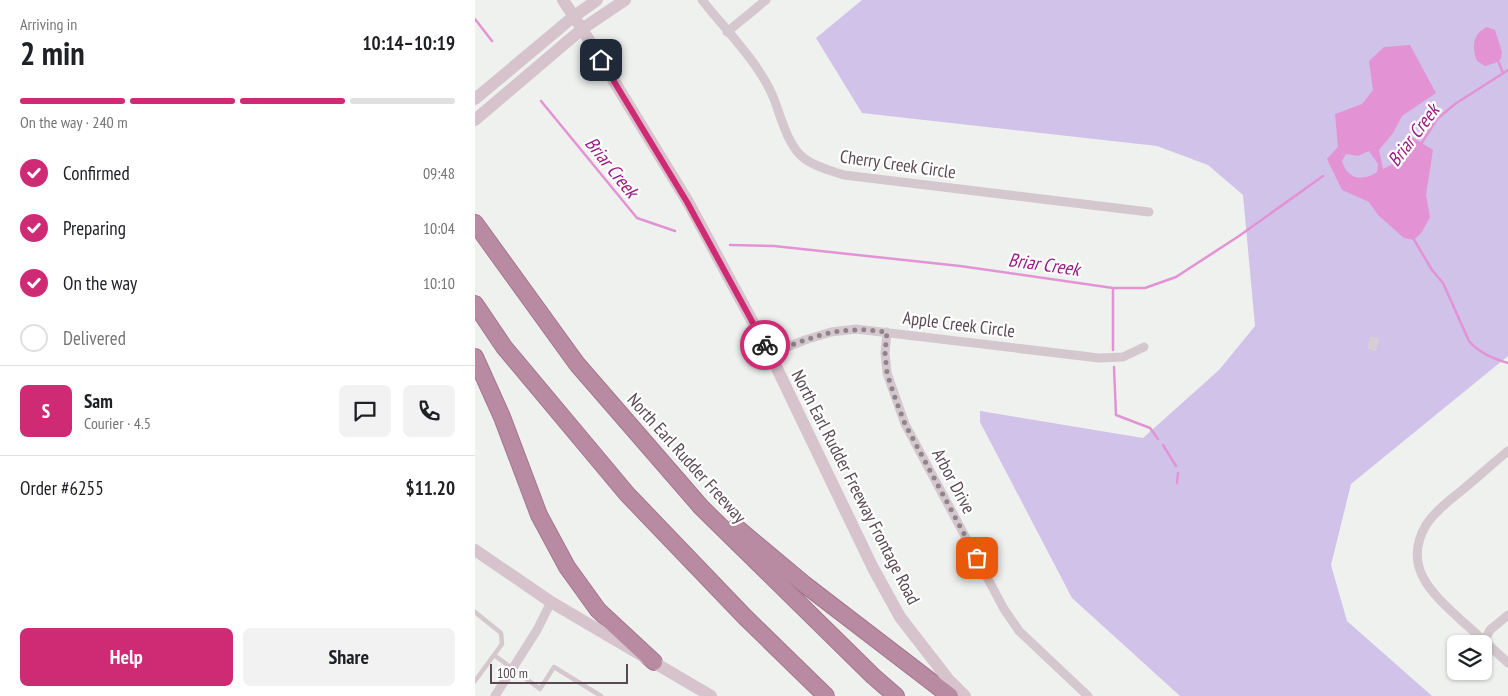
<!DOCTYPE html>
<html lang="en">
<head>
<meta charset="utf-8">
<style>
	:root { --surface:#fff; --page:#f2f2f2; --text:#202124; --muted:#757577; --line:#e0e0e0; --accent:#cf2b75 }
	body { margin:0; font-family:"PT Sans Narrow",sans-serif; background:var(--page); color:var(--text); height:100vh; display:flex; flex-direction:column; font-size:19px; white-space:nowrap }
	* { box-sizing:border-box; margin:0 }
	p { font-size:16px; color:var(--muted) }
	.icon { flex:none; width:28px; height:28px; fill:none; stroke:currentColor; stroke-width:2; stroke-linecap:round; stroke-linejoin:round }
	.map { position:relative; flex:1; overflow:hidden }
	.side { display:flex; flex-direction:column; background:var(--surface); width:475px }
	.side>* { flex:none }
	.fabs { position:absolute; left:972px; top:635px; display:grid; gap:10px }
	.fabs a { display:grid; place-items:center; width:45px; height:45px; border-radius:8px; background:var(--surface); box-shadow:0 1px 4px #0004; font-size:25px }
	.scale { position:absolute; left:15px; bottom:12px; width:138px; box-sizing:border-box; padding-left:5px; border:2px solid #5a4952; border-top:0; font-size:14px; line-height:18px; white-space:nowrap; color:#5a4952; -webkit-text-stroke:4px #fff; paint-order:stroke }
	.pin { position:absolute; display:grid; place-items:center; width:42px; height:42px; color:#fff; margin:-21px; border-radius:10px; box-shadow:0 2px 8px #0006 }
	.courier { position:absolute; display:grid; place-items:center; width:50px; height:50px; margin:-25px; border:4px solid #cf2b75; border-radius:50%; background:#fff; color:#222; box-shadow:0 1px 6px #0007 }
	.summary em { font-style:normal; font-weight:600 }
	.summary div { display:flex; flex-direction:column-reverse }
	.summary { display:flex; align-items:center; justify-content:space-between; height:85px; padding:0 20px }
	h1 { font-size:32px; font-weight:600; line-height:38px }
	.bar { display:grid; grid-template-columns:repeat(4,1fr); gap:8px 5px; align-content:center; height:60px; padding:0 20px }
	.bar i { height:6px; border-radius:4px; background:var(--line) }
	.bar .active { background:var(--accent) }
	.bar p { grid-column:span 4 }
	.line { display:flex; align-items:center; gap:12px; padding:0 20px; border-top:1px solid var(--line) }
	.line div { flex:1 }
	.round { display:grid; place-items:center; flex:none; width:52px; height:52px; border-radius:8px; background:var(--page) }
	ol { padding:0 20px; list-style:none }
	li { display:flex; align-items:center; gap:15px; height:55px }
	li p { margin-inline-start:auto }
	li .icon { padding:5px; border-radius:50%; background:var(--accent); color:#fff; stroke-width:4 }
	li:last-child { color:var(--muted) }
	li i { width:28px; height:28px; border:2px solid var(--line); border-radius:50% }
	.primary-button { display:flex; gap:10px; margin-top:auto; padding:10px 20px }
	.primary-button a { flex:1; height:58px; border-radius:8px; background:var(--accent); color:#fff; font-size:20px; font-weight:600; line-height:58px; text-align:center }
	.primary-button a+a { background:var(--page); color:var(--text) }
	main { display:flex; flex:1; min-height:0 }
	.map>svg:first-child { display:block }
</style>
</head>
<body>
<main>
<section class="side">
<div class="summary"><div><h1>2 min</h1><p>Arriving in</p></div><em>10:14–10:19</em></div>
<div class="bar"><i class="active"></i><i class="active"></i><i class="active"></i><i></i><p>On the way · 240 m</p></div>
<ol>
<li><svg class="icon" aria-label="check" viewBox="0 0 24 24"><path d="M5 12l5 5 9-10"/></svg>Confirmed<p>09:48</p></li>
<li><svg class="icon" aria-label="check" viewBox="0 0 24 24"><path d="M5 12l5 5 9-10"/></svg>Preparing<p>10:04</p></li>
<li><svg class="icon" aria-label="check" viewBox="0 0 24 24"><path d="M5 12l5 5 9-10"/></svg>On the way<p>10:10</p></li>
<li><i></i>Delivered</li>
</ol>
<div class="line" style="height:90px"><b class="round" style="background:var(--accent);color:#fff">S</b><div><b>Sam</b><p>Courier · 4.5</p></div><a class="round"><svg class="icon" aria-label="chat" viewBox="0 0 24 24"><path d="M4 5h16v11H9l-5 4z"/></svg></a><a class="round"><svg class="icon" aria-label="phone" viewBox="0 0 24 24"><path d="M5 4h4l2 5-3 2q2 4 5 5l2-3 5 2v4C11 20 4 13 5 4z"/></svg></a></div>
<div class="line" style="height:65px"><div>Order #6255</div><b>$11.20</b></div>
<div class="primary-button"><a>Help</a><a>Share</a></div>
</section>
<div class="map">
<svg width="1033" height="696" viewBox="0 0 1033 696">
	<rect width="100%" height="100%" fill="#eff1ef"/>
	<path fill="#d1c2ea" d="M387,0h646v356l-157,128 -20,81 16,56 85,75h-252l-108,-98 -92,-176v-11l163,27 76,-68 36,-44 -12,-131 -35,-30 -51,-19 -295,-33 -46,-75z"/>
	<path fill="#e393d4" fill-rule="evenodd" d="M1012,27l8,3 7,22 -1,7 -6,4 -10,3 -8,-5c-5,-14 -5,-27 10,-34z
		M935,45l26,48 -34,23 -9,17 -14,17 4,19 12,-6 17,-26 21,13 -7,45 4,22 -8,15 -8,8 -10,-2 -26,-23 -9,-13 -27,-12 -15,-31 11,-12 -3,-33 27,-10 11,-14 -4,-29 15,-14zM894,151l9,13 -1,8c-15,10 -30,7 -35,-11l4,-7 12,2z"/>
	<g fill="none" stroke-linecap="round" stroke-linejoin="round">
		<path stroke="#e393d4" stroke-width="2.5" d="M0,19l17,22
			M1023,61l5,12
			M66,101l96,117 38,13
			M946,144l16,-25 18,-15 53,-34
			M938,238l19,32 11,13 26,58c10,12 25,18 39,22
			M255,245l44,1 186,20 153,22h32l31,-11 63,-41 84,-60
			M638,288v62
			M639,367l2,48 34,13 8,11
			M688,445l13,21
			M702,483l1,-10"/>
	</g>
	<path fill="#d6ced1" stroke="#dad3d5" d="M896,337l8,2 -4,12 -7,-3z"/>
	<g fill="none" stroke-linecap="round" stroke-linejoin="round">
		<defs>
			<path id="highway" d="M0,223l102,141 124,143 172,169 23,20
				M0,304l29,43 123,147 118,123 81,79
				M0,357l27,60 37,98 28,52 31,43 56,52
				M261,527l68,57 146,112"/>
		</defs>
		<use href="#highway" stroke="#a4778d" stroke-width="18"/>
		<path stroke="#d4c7ce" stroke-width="4.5" d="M0,612l26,21 1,11 -27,37
			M19,655l46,34 14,-22 47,29"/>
		<path stroke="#d4c7ce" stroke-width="9" d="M227,0c23,29 59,65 72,99 7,18 14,48 31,60 11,8 26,12 39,16l305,37
			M252,32l39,-32
			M412,332l-2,21 2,20 18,51 99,185 15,22 69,65
			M295,354l35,-14 26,-8 25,-3 243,29 24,-1 21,-10
			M1033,451c-16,13 -31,27 -47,40 -12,10 -26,20 -35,34 -25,43 8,70 37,97 15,13 30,27 45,41
			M1009,641l6,-11 18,-15
			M20,696l42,-66 14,-28"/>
		<path stroke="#d6c3cc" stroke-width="12" d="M88,0l19,29 106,173 82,152 103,214 27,49 48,62 17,17
			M0,99l98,-82 24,-17
			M0,120l107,-91 43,-29
			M0,550l76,52 160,94"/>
		<use href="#highway" stroke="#b98ba2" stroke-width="16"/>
	</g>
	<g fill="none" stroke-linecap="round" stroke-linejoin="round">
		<path stroke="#8e8489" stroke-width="5" stroke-dasharray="0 9" d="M290,345l5,9c27,-11 55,-24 86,-24 10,-1 21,1 31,2l-2,21 2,20 7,22 11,29 72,134"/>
		<path stroke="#cf2b75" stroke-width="6" d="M126,60l86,142 78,143"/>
	</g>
	<g text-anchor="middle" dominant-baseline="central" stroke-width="4.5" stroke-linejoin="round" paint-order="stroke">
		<g font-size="18" fill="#5a4952" stroke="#fff">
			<text transform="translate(423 164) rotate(8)">Cherry Creek Circle</text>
			<text transform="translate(484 324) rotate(7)">Apple Creek Circle</text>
			<text transform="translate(212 458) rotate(48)">North Earl Rudder Freeway</text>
			<text transform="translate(479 481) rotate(62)">Arbor Drive</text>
			<text transform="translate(381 487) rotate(63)">North Earl Rudder Freeway Frontage Road</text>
		</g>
		<g font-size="19" font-style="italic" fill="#9c1a83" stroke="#fff">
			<text transform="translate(938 135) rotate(-53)">Briar Creek</text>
			<text transform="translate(137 167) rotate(51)">Briar Creek</text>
			<text transform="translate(569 264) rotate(8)">Briar Creek</text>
		</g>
	</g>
</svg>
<div class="fabs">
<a><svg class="icon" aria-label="layers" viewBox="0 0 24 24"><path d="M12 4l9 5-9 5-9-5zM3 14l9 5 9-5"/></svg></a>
</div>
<div class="scale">100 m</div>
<div class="pin" style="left:502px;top:558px;background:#ea580c"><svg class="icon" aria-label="bag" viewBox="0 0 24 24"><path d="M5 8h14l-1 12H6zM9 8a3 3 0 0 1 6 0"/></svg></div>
<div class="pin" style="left:126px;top:60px;background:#1f2937"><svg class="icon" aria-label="home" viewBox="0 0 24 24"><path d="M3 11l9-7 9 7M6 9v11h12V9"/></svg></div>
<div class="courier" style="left:290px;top:345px"><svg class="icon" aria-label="bike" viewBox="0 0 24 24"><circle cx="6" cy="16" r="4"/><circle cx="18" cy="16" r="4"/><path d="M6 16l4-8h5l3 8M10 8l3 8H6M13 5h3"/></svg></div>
</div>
</main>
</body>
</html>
